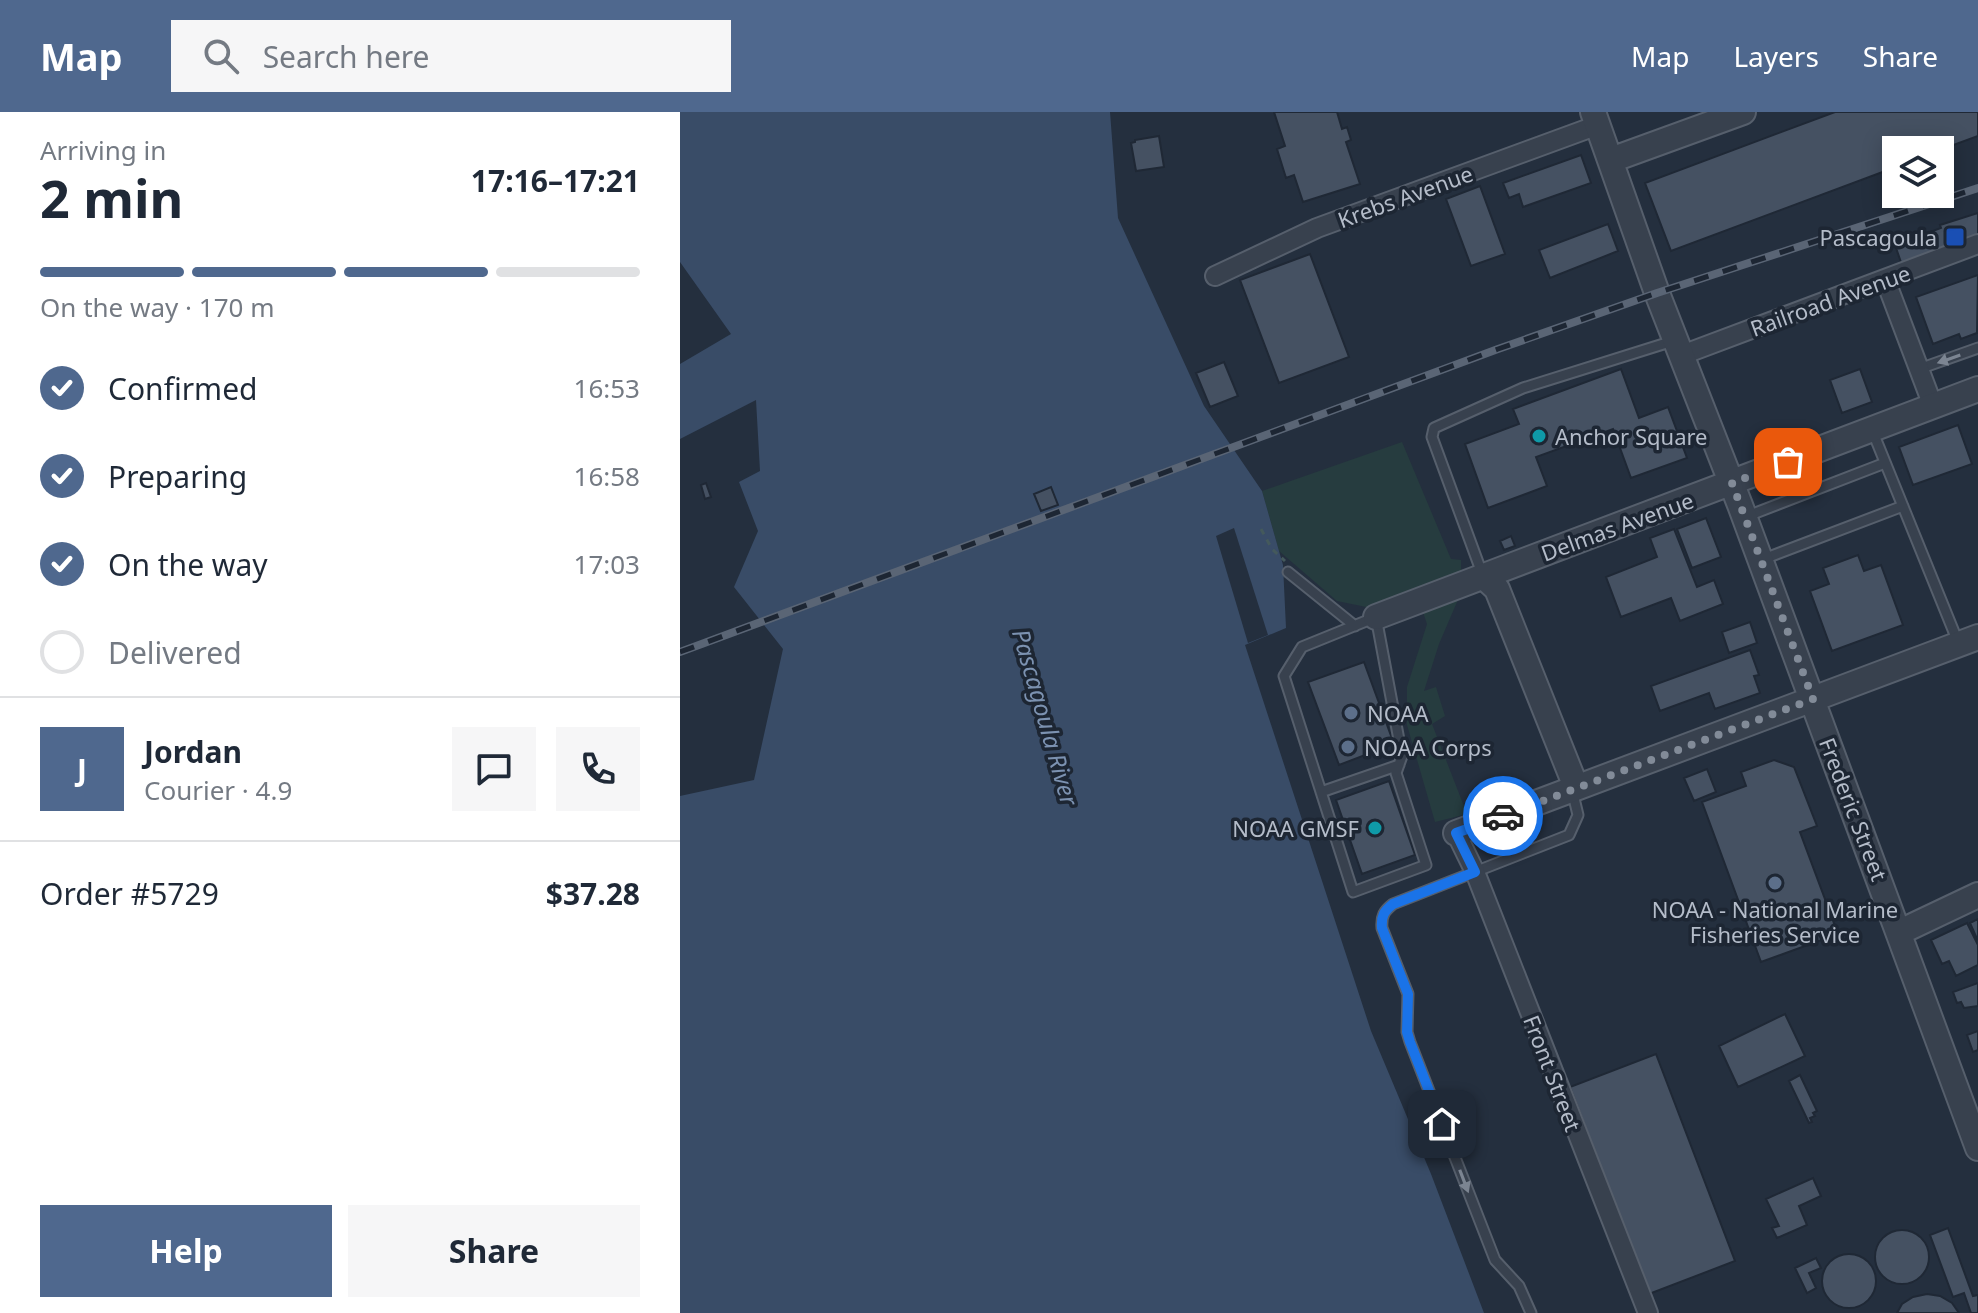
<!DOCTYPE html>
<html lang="en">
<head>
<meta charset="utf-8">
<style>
	:root { --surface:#fff; --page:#f6f6f7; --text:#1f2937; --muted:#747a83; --line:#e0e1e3; --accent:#4f688e }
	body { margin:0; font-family:"Noto Sans",sans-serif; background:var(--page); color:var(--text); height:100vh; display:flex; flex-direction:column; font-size:30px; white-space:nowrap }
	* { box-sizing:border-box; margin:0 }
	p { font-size:26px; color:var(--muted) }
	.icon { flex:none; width:44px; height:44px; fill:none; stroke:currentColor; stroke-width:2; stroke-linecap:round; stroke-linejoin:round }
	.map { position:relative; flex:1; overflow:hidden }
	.side { display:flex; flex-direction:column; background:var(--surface); width:680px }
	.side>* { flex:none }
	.fabs { position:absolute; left:1202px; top:24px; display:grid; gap:16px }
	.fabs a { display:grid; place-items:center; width:72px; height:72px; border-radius:0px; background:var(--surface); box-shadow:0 4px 20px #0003; font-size:40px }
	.pin { position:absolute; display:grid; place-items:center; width:68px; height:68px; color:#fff; margin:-34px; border-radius:16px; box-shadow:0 4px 12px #0006 }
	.courier { position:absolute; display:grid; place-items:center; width:80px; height:80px; margin:-40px; border:6px solid #1a73e8; border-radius:50%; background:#fff; color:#222; box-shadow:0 2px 10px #0007 }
	.headline em { font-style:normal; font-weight:700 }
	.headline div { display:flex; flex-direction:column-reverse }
	.headline { display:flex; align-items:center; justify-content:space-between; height:136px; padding:0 40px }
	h1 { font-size:52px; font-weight:700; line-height:60px }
	.bar { display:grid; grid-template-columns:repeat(4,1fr); gap:12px 8px; align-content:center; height:96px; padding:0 40px }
	.bar i { height:10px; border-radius:6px; background:var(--line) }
	.bar .on { background:var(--accent) }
	.bar p { grid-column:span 4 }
	.line { display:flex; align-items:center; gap:20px; padding:0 40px; border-top:2px solid var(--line) }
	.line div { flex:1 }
	.round { display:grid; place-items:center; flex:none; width:84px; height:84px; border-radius:0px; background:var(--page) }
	ol { padding:0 40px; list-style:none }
	li { display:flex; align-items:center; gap:24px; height:88px }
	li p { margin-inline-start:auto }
	li .icon { padding:8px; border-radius:50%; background:var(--accent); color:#fff; stroke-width:4 }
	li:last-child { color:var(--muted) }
	li i { width:44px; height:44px; border:4px solid var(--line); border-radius:50% }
	.primary-button { display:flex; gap:16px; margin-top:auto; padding:16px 40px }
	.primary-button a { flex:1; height:92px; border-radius:0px; background:var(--accent); color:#fff; font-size:32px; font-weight:700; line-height:92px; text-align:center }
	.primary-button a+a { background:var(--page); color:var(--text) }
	header { display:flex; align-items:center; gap:48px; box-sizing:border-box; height:112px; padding:0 40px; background:var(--accent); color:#fff }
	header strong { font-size:38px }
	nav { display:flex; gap:44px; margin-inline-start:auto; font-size:28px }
	.search { width:560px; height:72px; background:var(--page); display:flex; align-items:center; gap:20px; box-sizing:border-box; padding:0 28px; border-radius:0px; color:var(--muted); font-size:30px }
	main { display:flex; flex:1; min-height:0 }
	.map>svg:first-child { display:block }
</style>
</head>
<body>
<header>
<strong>Map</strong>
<div class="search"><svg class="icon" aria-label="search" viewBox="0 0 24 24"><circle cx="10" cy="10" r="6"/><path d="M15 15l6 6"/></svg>Search here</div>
<nav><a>Map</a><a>Layers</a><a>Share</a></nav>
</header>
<main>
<section class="side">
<div class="headline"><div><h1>2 min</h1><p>Arriving in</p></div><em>17:16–17:21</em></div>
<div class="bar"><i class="on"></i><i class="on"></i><i class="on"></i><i></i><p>On the way · 170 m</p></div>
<ol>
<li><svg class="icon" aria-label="check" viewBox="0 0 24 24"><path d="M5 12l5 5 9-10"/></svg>Confirmed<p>16:53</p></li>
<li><svg class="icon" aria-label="check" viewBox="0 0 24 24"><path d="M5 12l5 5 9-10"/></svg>Preparing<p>16:58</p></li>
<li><svg class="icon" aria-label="check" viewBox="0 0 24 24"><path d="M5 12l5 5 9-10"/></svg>On the way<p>17:03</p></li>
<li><i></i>Delivered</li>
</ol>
<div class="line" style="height:144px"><b class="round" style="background:var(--accent);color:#fff">J</b><div><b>Jordan</b><p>Courier · 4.9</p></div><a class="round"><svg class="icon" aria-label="chat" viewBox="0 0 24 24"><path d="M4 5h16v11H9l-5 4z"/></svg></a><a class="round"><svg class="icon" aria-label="phone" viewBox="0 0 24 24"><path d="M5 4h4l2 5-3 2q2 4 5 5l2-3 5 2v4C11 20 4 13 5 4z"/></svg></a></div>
<div class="line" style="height:104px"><div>Order #5729</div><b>$37.28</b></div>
<div class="primary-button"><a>Help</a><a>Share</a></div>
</section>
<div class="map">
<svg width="1298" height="1201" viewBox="0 0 1298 1201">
	<rect width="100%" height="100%" fill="#242f3e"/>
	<path fill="#263c3f" d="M722,330l49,117 10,1v12l-90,36 -34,-7 -58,-50 -17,-60z
		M780,483l-21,49 -15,47 12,-4 9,29 -13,8 35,90 -32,8 -28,-97v-38l20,-63 -6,-18z"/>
	<path fill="#394c67" d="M0,0h430l8,106 86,188 58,85 21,74 3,63 -41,17 126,386 60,143 53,139h-804v-517l74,-16 29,-131 -49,-62 24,-56 -19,-49 21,-11 -4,-71 -76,39v-75l51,-30 -51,-72z"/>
	<path fill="#242f3e" d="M554,416l34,107 -20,8 -32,-107z"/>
	<path fill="#455162" stroke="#1f2835" stroke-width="2" d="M594,0h63l5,17 5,-2 4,13 -5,2 14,42 -57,18 -9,-27 -8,3 -9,-29 8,-3z
		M1155,0h143v24l-38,14h-44v17l-225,84 -26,-68z
		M479,24l5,31 -28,4 -5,-28 4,-1v-2z
		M901,43l10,28 -68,24 -4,-13 -10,4 -6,-15z
		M800,74l25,68 -34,12 -25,-67z
		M1298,101v30l-74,28 -9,-26 46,-17 -1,-3z
		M928,112l10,27 -68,27 -11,-28z
		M630,142l39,103 -70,26 -39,-103z
		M1298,163l-1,58 -16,6 -2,-5 -26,10 -17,-47z
		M544,250l14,34 -28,11 -14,-34z
		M941,257l18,49 29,-11 19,51 -56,20 -18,-49 -77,28 11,29 -59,22 -23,-64 54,-20 -6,-15z
		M1180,257l12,33 -30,11 -12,-33z
		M1278,313l14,39 -59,21 -14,-38z
		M26,371l5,14 -6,2 -4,-14z
		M371,375l7,18 -17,6 -7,-17z
		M1026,406l15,39 -29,11 -15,-39z
		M994,417l23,58 17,-7 9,24 -43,17 -9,-23 -50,19 -15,-40 51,-20 -7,-19z
		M831,424l4,10 -11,4 -4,-9z
		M1178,443l6,16 17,-6 22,60 -71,26 -22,-60 19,-7 -6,-16z
		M1070,510l7,21 -28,10 -7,-21z
		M1070,538l9,25 -5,1 6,17 -45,16 -6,-16 -49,18 -9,-25z
		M684,550l30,82 -55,21 -31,-83z
		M1094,648l20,7 23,59 -17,6 38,102 -77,28 -59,-160 44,-16 -5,-14z
		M1027,657l9,23 -22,9 -10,-23z
		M709,669l26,74 -53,19 -26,-74z
		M1298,807v22l-8,-18z
		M1287,811l11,22v20l-22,11 -7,-15 -7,3 -11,-24z
		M1298,871v23l-14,2 -3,-6 -4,1 -4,-11z
		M1105,902l20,42 -67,31 -19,-41z
		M1298,919v19l-5,2 -6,-17z
		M976,942l79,207 -86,33 -79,-207z
		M1120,963l17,36 -4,2 2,3 -5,2 2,4 -3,1 -20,-42z
		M1133,1066l8,18 -22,10 8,19 -30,13 -5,-10 7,-2 -13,-27z
		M1268,1116l25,68 5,-1v18h-7l-7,-20 -11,4 -23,-62z
		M1195 1145a27 27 0 1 1 54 0a27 27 0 1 1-54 0Z
		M1142 1169a27 27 0 1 1 54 0a27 27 0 1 1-54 0Z
		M1136,1146l5,10 -12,5 7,15 -9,5 -12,-25z
		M1247,1182l13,2 12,7 7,10h-62l5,-9 11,-7z"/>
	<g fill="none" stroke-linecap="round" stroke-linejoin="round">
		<defs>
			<path id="service" d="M1239,257l59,-21
				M1192,318l86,212
				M1065,405l140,-54
				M1081,448l142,-54
				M608,460l67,54
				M803,464l-51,-139 2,-9 89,-40 150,-47
				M696,505l26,139 -6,17 30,92 -73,27 -69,-216 18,-29z
				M641,680l78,-27
				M851,1201l-12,-27 -24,-26 -85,-218 -3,-10 1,-38 -26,-66c-1,-12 2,-17 11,-24l176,-69 9,-20 -6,-25"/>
			<path id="minor" d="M535,164l102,-48 281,-103
				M1205,167l48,127
				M1002,243l296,-111
				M776,721l19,39 173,441"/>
			<path id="tertiary" d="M913,0l64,181 83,212 238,643
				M931,48l132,-48
				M803,464l14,13 79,198
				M696,505l602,-228
				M776,721l522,-196
				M1220,820l78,-37"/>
		</defs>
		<use href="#service" stroke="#565f6c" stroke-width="13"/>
		<use href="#minor" stroke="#565f6c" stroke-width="22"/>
		<use href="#tertiary" stroke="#565f6c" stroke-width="28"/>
		<path stroke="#44595c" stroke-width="3" stroke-dasharray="6 6" stroke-linecap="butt" d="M581,417l11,20 13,12"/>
		<use href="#service" stroke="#38414e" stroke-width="9"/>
		<use href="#minor" stroke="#38414e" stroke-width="18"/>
		<use href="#tertiary" stroke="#38414e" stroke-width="24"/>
		<defs>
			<path id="rail" d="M0,540l818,-303 159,-56 321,-105"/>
		</defs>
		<use href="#rail" stroke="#5a6575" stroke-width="8"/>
		<use href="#rail" stroke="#1d2633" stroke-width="5" stroke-dasharray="15" stroke-linecap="butt"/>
	</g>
	<defs><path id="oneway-solid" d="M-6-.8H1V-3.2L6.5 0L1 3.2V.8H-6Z" transform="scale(2)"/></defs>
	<g fill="#7c8592">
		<use href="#oneway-solid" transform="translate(1269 247) rotate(161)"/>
		<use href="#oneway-solid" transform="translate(784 1069) rotate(69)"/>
	</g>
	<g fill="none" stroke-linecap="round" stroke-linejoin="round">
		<path stroke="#828b98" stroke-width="8" stroke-dasharray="0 14.4" d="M823,704l310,-117 -81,-216 56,-21"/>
		<path stroke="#1a73e8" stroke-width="10" d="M762,1012l-32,-82 -3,-10 1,-38 -26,-66c-1,-12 2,-17 11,-24l82,-32 -19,-39 47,-17"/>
	</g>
	<rect fill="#1a4fb4" stroke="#1d2633" stroke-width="3" x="1265" y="115" width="20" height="20" rx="4"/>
	<g fill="#0f9aa8" stroke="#1d2633" stroke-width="3">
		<circle cx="859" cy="324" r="8"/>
		<circle cx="695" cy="716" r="8"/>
	</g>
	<g fill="#5c6f8a" stroke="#1d2633" stroke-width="3">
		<circle cx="671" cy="601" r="8"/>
		<circle cx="668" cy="635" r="8"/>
		<circle cx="1095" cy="771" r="8"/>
	</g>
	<g text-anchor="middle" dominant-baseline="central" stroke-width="7" stroke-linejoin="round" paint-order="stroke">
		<g font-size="22" fill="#b4bcc9" stroke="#1d2633">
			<text transform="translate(725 84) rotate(-20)">Krebs Avenue</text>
			<text transform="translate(1150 188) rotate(-20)">Railroad Avenue</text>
			<text transform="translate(937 414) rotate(-20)">Delmas Avenue</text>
			<text transform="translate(1174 697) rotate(69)">Frederic Street</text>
			<text transform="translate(873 961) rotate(69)">Front Street</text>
		</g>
		<g font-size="22" fill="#b4bcc9" stroke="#1d2633" text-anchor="start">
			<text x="1257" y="125" text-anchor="end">Pascagoula</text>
			<text x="875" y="324">Anchor Square</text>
			<text x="687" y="601">NOAA</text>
			<text x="684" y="635">NOAA Corps</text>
			<text x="679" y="716" text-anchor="end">NOAA GMSF</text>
			<text x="1095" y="797" text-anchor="middle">NOAA - National Marine<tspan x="1095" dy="25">Fisheries Service</tspan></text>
		</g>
		<g font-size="24" font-style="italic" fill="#7c92b1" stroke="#1d2633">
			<text transform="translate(366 605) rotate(74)">Pascagoula River</text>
		</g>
	</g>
</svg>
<div class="fabs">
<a><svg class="icon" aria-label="layers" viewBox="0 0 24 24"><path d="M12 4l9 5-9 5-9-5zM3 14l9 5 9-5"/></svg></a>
</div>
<div class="pin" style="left:1108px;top:350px;background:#ea580c"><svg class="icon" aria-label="bag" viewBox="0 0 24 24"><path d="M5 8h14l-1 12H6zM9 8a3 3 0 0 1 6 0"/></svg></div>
<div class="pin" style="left:762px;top:1012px;background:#1f2937"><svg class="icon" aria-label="home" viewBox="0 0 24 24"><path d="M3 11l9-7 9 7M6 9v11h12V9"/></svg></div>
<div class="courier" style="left:823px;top:704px"><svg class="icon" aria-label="car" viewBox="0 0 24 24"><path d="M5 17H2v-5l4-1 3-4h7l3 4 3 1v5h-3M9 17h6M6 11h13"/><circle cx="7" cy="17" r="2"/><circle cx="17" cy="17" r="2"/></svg></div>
</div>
</main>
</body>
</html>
